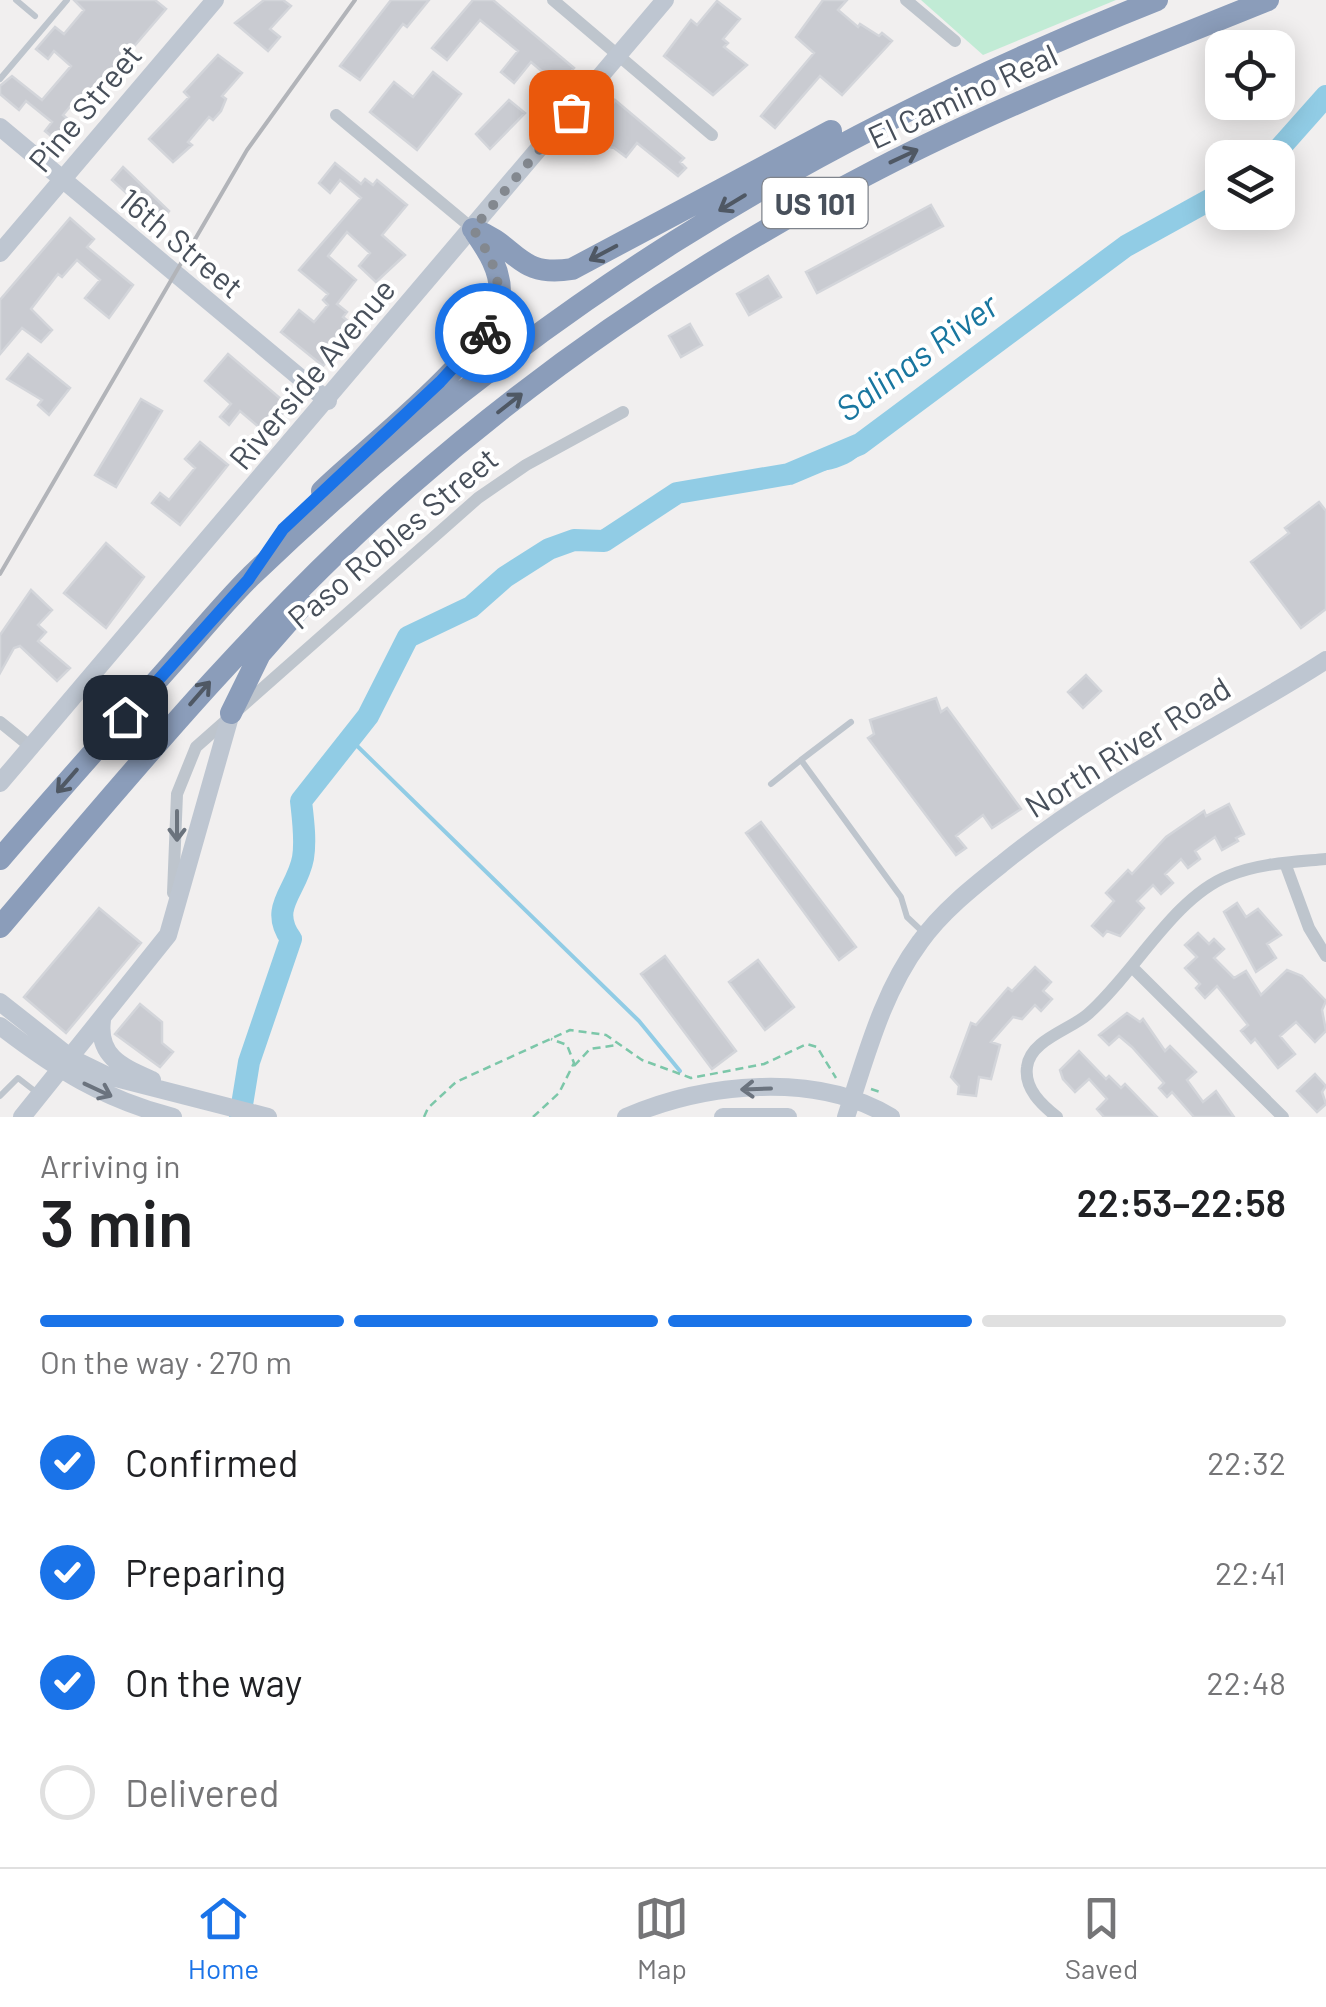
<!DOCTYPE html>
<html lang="en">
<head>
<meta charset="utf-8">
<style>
	:root { --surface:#fff; --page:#f2f2f2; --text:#202124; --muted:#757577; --line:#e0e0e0; --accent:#1a73e8 }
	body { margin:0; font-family:Barlow,sans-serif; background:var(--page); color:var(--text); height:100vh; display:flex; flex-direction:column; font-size:38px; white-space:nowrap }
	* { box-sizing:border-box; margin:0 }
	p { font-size:32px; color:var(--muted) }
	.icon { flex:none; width:55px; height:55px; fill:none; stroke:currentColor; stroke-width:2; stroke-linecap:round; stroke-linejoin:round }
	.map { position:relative; height:1117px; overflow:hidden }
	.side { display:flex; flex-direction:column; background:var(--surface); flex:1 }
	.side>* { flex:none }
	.fabs { position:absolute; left:1205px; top:30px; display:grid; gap:20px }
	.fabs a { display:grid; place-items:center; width:90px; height:90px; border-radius:20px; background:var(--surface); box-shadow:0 5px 25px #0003; font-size:50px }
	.pin { position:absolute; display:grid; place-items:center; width:85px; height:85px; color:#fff; margin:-42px; border-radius:20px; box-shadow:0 5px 15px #0006 }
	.courier { position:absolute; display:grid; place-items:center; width:100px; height:100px; margin:-50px; border:8px solid #1a73e8; border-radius:50%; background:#fff; color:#222; box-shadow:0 2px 12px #0007 }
	.head em { font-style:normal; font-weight:600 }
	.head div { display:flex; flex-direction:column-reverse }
	.head { display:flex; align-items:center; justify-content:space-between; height:170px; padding:0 40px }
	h1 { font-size:65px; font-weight:600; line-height:75px }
	.bar { display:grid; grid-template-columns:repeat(4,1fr); gap:15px 10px; align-content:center; height:120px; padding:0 40px }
	.bar i { height:12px; border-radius:8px; background:var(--line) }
	.bar .active { background:var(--accent) }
	.bar p { grid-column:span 4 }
	ol { padding:0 40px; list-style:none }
	li { display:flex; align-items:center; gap:30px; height:110px }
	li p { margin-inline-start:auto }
	li .icon { padding:10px; border-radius:50%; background:var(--accent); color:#fff; stroke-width:4 }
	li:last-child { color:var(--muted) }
	li i { width:55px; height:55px; border:5px solid var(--line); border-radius:50% }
	.tabs { display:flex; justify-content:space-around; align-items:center; height:140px; border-top:2px solid var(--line); background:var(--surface); font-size:28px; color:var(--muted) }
	.tabs a { display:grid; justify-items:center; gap:5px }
	.tabs .active { color:var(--accent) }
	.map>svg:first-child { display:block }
</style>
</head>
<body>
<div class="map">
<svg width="1326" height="1117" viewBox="0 0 1326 1117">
	<rect width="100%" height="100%" fill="#f1efef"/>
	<path fill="#c1ebd5" d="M921,0h195l-133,55z"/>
	<path fill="#91cce5" d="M856,442l10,5c-14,24 -52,26 -77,27l20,-19z"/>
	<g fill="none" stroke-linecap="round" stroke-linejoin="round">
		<path stroke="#91cce5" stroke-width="4" d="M350,739l289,282 41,50"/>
		<path stroke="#91cce5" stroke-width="22" d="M1271,158l55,-62
			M240,1117l9,-55 42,-123c-23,-32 6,-48 12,-81 3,-18 0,-39 -2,-57l67,-85 40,-79 63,-30 34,-30 44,-28 25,-9 30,1 73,-48 112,-19 71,-30 266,-198 96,-53"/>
	</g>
	<path fill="#c9cbd1" stroke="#d3d5da" stroke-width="2.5" d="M74,0h81l11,9 -72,84 -12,10 -5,-5 -14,17 8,7 -15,18 -11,-9 7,-9 -26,-21 -7,9 -19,-16v-8l12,-10 30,24 29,-34 -17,-15 -6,8 -12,-10 19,-22 9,7 20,-24z
		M264,0h19l8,6 -21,23 10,8 -12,14 -33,-28z
		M391,0h38l-22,27 -4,-3 -43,56 -20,-14z
		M473,0h20l81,68 -15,18 -28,-24 -17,21 -13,-11 17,-21 -38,-31 -33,40 -15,-12z
		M823,0h24l-9,10 20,17 2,-3 19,12 3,-3 10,8 -50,54 -22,-19 -45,52 -14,-12 53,-63 -18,-16z
		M717,1l23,18 -17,20 5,4 -4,4 23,18 -34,30 -49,-39 27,-36 6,5z
		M218,55l24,18 -20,23 4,3 -5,12 -8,9 -4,-3 -21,25 4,3 -19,17 -24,-23 40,-42 -5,-5z
		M433,72l28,22 -44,56 -47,-38 24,-30 19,15z
		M509,100l16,13 -35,36 -14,-15z
		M615,100l69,58 -4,4 6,6 -8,8 -41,-33 -11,14 -12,-9 -9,-2 -8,6 -8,-7z
		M335,163l26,21 4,-5 8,6 4,-5 30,25 -25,30 23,20 -29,27 -17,-16 11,-13 -23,-21 -19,24 28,24 -19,24 10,8 -4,5 6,5 -13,19 5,4 -18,21 -42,-34 18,-22 15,12 14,-17 -5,-5 5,-6 -29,-24 62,-72 -21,-18 -10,13 -11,-10z
		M123,167l46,44 -10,12 -47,-43z
		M931,205l12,21 -126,67 -11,-21z
		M70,218l24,21 -7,8 46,38 -24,33 -24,-20 15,-18 -23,-20 -15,17 -4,-3 -27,35 21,21 -11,12 -19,-14 -22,26v-54z
		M768,276l13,21 -32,18 -12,-21z
		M690,324l12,21 -21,12 -12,-21z
		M28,354l42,34 -21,27 -11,-10 4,-5 -35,-21z
		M228,354l61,52 -23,27 -26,-22 -11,14 -9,-8 11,-13 -26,-23z
		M141,399l21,12 -46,76 -21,-12z
		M200,442l28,23 -48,60 -28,-22 8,-10 9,7 26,-32 -10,-9z
		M1319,502l7,9v98l-25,19 -50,-66 38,-29 -4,-5z
		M106,543l38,34 -38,51 -42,-35z
		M31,590l21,20 -14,15 8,7 -8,9 32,27 -13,13 -37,-35 -6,2 -14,25v-38z
		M1086,675l15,16 -18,17 -15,-16z
		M936,698l5,14 6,-4 74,101 -29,19 -9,-13 -27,21 10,12 -10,7 -88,-117 6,-4 -4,-14z
		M1229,804l15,30 -8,4 2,3 -16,9 -7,-13 -20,14 5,8 -12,9 -7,-9 -16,15 8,9 -12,11 -8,-9 -16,16 7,7 -24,28 -13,-5 -4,5 -11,-10 22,-25 -8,-8 22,-23 4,4 34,-37 38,-26 2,5z
		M761,822l95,125 -17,13 -93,-127z
		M1237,903l9,14 12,-8 23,26 -14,9 9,14 -20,14 -32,-60z
		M99,908l42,35 -75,90 -42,-36z
		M1198,933l11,11 5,-5 10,10 -10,9 20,20 12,-7 15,24 26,-25 15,6 24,25 -4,9 4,21 -11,11 -19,-20 -16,14 15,18 -17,14 -23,-29 -4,4 -10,-12 7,-6 -31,-39 -12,12 -9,-10 4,-4 -15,-16 12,-11 -12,-12z
		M665,956l71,95 -24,18 -71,-95z
		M758,960l36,47 -29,23 -36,-48z
		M1035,967l16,15 -8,9 9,8 -11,12 -6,-6 -13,14 -9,-2 -22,25 9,3 -9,34 -12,-2 -3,19 -18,-2 1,-8 -8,-9 20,-54 5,2 32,-37 4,3z
		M140,1004l22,18v21l11,9 -13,15 -45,-33z
		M1127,1013l13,9 3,-3 22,32 5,-5 26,26 -9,8 16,22 13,-11 18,26h-40l-22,-25 -5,5 -8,-9 5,-5 -32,-36 -13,-11 -10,9 -10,-10z
		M1079,1051l27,28 3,-3 12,12 4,-4 32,33h-53l-7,-8 10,-10 -18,-20 -14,13 -12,-13 -3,-9z
		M1315,1074l11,12 -4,6 4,12 -9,8 -20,-21z"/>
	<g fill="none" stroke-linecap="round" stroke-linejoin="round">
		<path stroke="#7cc7a9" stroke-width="2.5" stroke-dasharray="8 5" stroke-linecap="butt" d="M574,1066l16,-17 27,-4
			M871,1089l12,4
			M424,1117l4,-9 28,-26 114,-52 36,5 36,25 49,18 73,-14 43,-20 10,3 19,31
			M533,1117l26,-24 15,-30 -7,-18 -16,-6"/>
		<path stroke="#bec5cd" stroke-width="6" d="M16,0l19,16
			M0,79l67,-79
			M851,722l-50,38 100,137 6,20 18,17
			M771,784l30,-24
			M0,1096l18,-18 18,14"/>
		<path stroke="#bec5cd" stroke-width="12" d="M553,0l159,135
			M906,0l49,41
			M336,115l137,114
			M0,722l31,25
			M1285,863l24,65 17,28
			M173,893l4,-99 19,-47 282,-249 48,-33 97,-53
			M1134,969l149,148
			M1057,1117c-15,-12 -33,-28 -30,-50 3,-27 43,-37 61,-53 46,-40 85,-116 140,-138 31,-13 66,-14 98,-17"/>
		<path stroke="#bec6d1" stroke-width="18" d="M0,127l328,274
			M0,253l215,-253
			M0,783l665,-783
			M0,1002l71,56 37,18 160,41
			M102,1020c-5,37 21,47 50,60
			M0,1026c56,43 103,73 173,91
			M22,1117l146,-182 63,-222
			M626,1117c79,-34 189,-46 265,0
			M723,1117h65
			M846,1117c20,-60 36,-124 74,-175 22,-31 54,-56 83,-79 103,-84 213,-132 323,-203"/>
		<path stroke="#8b9dba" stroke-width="22" d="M473,229c46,17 43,49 99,40l259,-138
			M322,491c41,-41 175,-141 178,-196 1,-25 -12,-44 -25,-63
			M231,713l29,-59 43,-49
			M0,859c56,-65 113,-129 170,-193 27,-30 53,-62 81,-90 277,-265 551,-435 906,-576
			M0,927c130,-153 257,-307 408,-440 142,-125 302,-232 470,-318 126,-65 259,-116 390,-169"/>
		<path stroke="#b2b4b9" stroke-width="4" d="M0,574l247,-424 108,-150"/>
	</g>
	<defs><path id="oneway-shaft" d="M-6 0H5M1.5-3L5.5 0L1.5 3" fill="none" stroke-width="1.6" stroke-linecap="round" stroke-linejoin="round" transform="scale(2.5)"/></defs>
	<g stroke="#4f5864">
		<use href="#oneway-shaft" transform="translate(904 156) rotate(-25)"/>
		<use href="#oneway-shaft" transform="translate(732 203) rotate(149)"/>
		<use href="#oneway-shaft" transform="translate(603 253) rotate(152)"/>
		<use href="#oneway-shaft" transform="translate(510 403) rotate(-38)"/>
		<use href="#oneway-shaft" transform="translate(200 693) rotate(-49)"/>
		<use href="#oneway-shaft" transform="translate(67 781) rotate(131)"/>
	</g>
	<use stroke="#6b737d" href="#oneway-shaft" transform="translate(177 826) rotate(90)"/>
	<g stroke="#6b737e">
		<use href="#oneway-shaft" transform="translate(756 1089) rotate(178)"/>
		<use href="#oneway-shaft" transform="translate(98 1090) rotate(25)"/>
	</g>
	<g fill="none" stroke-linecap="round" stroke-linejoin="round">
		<path stroke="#83888f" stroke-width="10" stroke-dasharray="0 18" d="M485,333c25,-38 11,-70 -12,-104l98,-117"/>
		<path stroke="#1a73e8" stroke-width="12" d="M125,717l123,-137 35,-51 157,-147 45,-49"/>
	</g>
	<g text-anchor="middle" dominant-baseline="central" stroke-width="8" stroke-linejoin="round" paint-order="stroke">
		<rect fill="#fff" stroke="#7f848c" stroke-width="2.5" x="762.5" y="178" width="105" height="50" rx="8"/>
		<g font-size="30" font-weight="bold" fill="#48505b">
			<text x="815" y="203">US 101</text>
		</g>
		<g font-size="32" fill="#48505b" stroke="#fff">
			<text transform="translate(962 95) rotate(-25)">El Camino Real</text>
			<text transform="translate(84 107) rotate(-50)">Pine Street</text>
			<text transform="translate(182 242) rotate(40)">16th Street</text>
			<text transform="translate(311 373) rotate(-50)">Riverside Avenue</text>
			<text transform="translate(392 537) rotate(-40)">Paso Robles Street</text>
			<text transform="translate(1127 746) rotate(-32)">North River Road</text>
		</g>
		<g font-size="35" font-style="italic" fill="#18769f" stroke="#fff">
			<text transform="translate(916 356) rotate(-36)">Salinas River</text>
		</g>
	</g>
</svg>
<div class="fabs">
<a><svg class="icon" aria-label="locate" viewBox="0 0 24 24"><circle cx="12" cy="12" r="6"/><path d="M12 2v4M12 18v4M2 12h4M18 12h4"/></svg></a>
<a><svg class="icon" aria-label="layers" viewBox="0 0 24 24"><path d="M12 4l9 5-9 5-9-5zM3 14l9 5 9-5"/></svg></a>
</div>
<div class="pin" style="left:571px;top:112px;background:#ea580c"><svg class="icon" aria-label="bag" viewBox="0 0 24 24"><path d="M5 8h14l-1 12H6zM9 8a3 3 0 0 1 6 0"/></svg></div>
<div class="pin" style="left:125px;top:717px;background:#1f2937"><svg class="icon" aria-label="home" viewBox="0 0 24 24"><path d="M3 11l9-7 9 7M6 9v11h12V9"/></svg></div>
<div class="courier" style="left:485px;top:333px"><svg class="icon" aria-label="bike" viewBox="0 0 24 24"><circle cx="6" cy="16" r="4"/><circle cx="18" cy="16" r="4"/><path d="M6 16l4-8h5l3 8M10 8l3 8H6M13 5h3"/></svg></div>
</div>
<section class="side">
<div class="head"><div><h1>3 min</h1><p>Arriving in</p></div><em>22:53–22:58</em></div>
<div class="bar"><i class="active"></i><i class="active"></i><i class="active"></i><i></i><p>On the way · 270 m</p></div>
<ol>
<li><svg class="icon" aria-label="check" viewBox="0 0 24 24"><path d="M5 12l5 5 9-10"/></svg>Confirmed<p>22:32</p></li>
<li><svg class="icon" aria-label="check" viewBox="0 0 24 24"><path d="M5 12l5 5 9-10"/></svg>Preparing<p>22:41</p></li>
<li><svg class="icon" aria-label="check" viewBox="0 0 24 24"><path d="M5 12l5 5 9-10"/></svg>On the way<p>22:48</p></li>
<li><i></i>Delivered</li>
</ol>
</section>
<nav class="tabs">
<a class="active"><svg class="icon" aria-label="home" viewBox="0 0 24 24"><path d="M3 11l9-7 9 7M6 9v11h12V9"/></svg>Home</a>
<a><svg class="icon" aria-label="map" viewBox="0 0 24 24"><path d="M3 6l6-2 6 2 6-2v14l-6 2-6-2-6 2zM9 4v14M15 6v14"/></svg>Map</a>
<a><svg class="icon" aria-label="saved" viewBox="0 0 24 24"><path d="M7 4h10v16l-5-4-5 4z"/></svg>Saved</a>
</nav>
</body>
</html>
